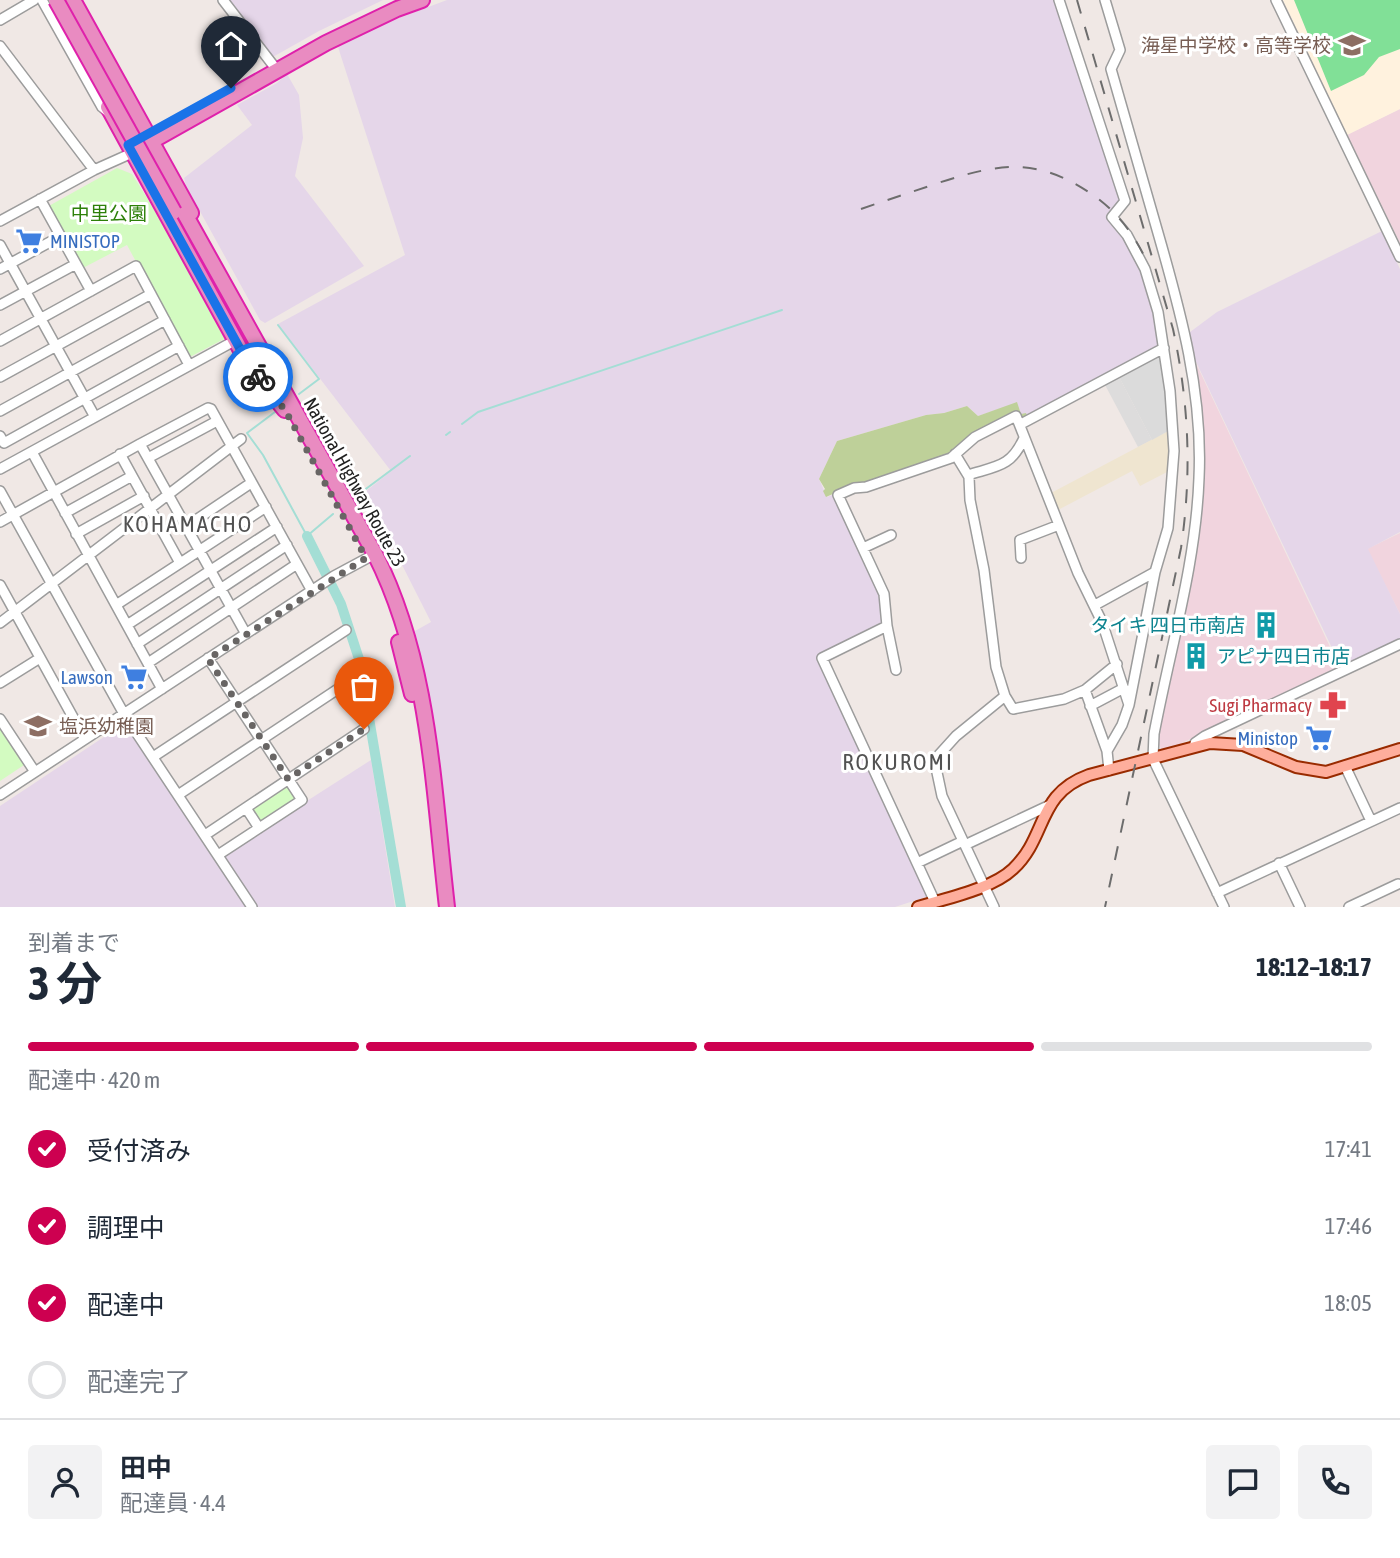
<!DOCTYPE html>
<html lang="ja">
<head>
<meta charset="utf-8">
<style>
	:root { --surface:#fff; --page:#f2f2f3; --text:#1f2937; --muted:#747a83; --line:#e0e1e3; --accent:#cd0050 }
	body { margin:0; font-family:"Asap Condensed","Noto Sans JP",sans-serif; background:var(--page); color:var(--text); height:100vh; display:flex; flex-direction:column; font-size:26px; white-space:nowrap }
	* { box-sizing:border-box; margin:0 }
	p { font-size:23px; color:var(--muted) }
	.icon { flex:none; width:38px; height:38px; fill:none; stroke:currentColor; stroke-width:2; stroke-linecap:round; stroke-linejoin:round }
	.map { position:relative; height:907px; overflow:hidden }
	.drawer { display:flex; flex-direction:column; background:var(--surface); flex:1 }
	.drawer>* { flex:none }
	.pin { position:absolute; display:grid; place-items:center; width:60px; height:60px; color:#fff; margin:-72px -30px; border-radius:50% 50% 50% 0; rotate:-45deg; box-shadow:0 0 7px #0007 }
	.pin .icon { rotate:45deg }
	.courier { position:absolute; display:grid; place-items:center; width:70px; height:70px; margin:-35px; border:5px solid #1a73e8; border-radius:50%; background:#fff; color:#222; box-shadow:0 2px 9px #0007 }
	.headline em { font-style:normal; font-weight:700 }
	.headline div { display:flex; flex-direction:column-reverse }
	.headline { display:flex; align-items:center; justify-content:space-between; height:119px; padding:0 28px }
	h1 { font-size:46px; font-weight:700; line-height:52px }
	.bar { display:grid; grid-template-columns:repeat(4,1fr); gap:10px 7px; align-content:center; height:84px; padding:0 28px }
	.bar i { height:9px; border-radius:5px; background:var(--line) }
	.bar .on { background:var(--accent) }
	.bar p { grid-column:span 4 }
	.line { display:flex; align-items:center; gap:18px; padding:0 28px; border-top:2px solid var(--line) }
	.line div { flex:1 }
	.round { display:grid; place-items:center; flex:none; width:74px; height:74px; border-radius:7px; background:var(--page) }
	ol { padding:0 28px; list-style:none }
	li { display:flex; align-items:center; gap:21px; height:77px }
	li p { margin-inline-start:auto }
	li .icon { padding:7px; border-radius:50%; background:var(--accent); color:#fff; stroke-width:4 }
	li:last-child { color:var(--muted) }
	li i { width:38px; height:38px; border:4px solid var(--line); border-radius:50% }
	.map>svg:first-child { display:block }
</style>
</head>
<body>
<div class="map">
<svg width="1400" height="907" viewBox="0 0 1400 907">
	<rect width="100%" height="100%" fill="#f0e8e5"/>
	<path fill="#dddcdc" d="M1118,375l34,65 -14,7 -34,-64z"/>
	<path fill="#f1d4de" d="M1400,109v134l-53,-108z
		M1194,359l146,309 -177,84 -5,-9 -1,-13 42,-217z
		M1400,533v81l-33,-65z"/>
	<path fill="#e5d6e9" d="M228,0h155l-64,31 -48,27z
		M447,0h609l67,200 -15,19 20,23 15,31 10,30 8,43 -134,70 -6,-2 -4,-11 -39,13 -11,-10 -23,7 -18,2 -89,26 -18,38 8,18 5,-2 47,100 2,28 -2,3 -60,31 110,239 -34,11h-440l-26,-204 -14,-72 16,-9 -66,-130 26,-21 -113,-147 127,-69 -67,-208 45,-23z
		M287,74l12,21 4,43 -8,38 69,90 -99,57 -5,-3 -74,-134 -2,-8 68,-53 -15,-20 40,-22z
		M1382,231l18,38v263l-32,17 32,65v26l-59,27 -153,-322 -2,-10 31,-23z
		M125,723l91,136 155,-99 24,147h-395v-101z"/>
	<path fill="#fff2de" d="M1283,0h117v109l-53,26z"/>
	<path fill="#efe5d0" d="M1170,430l-1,41 -29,15 -8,-15 -74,39 -7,-17z"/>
	<path fill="#bed099" d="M1017,402l4,12 5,-1 1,3 -5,2 -4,-3 -49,23 -20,17 -84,29 -12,1 -27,12 -3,-6 2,-2 -6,-10 18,-38 89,-26 18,-2 23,-7 11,10z"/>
	<path fill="#d3fbc1" d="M117,168l15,6 27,43 67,118v3l-38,20 -61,-113 -46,24 -34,-62z
		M0,723l27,40 -27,18z
		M286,785h3l9,14 -37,25 -12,-15z"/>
	<path fill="#81e097" d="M1294,0h106v49l-21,8 -15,18 -33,16z"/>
	<path fill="#dbdbdb" d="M1160,353l10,77 -18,10 -34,-65z"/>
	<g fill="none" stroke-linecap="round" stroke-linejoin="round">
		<path stroke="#a4ded5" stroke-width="2" d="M278,325l41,54 -20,15
			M275,412l-28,21 16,22 44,81 26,-22
			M462,424l16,-12 304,-102
			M446,435l4,-3
			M355,497l55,-41"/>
		<path stroke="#a4ded5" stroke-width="10" d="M307,536l34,68 18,55 42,248"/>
		<defs>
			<path id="minor" d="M42,0l60,107 6,5
				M223,0l50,65
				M1059,0l66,201 -13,16 15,18 18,34 13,43 12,79 4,60 -6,77 -13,44 -26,133 -7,20 -15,26 2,19
				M1105,0l15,50 -9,19c16,55 31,109 47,164 23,80 45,160 41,245 -3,86 -29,171 -45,256l-1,25 71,148
				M1276,0l124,257
				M0,20l34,-20
				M0,46l94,124
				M40,199l51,92
				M0,221l94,-51 38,-17
				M0,245l95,172
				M0,269l61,-33
				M0,305l76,-41
				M0,341l136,-75 53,99
				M0,377l151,-83
				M0,411l165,-91
				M1021,424l143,-76
				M0,436l4,7 175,-97
				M140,444l68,-36 3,1 101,182
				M32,452l130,237
				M120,454l60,109
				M955,454l14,23 1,23 14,70 12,97 9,29 8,13 51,-10 21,-9 32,-26
				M148,458l69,-37
				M0,469l236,-129
				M968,475c29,-9 43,-8 56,-37
				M0,491l124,223 128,193
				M65,513l67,-37
				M0,522l140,-78 106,190
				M187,526l64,-43
				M76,534l68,-38
				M863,548l28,-13
				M1021,558l-1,-18 39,-15
				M0,585l85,154
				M116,605l150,-98
				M1095,605l60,-33
				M0,623l241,-184
				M127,625l150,-98
				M887,626l9,44
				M137,644l150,-99
				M208,658l29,44
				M148,663l149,-99
				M0,683l40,-25
				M1085,690l22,61
				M236,702l25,38
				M1090,706l34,-18
				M0,719l35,53
				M1195,746v-3l10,-7 195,-92
				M153,757l193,-127
				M1345,766l26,55
				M0,795l334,-219 41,-22
				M178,795l178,-118
				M246,808l13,20
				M205,835l159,-106
				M967,844l83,-39
				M218,855l84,-55 -40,-61
				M917,863l46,-22
				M1279,863l21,44
				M1217,893l183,-85
				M935,902l-113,-244 65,-32 -3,-32 -46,-99 16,-7 12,-1 85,-29 24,-21 41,-21 62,157 24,49 27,83
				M994,907l-52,-111 -7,-33 2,-6 19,-21 49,-40
				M1349,907l49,-23"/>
			<path id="major" d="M918,907c29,-9 74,-18 95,-38 35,-33 23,-75 76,-94l121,-32 33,2 53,22 30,5 74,-23"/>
			<path id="highway" d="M73,0l118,213
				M108,107l142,260 35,43
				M145,145l181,-102 71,-34 25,-9
				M181,207l194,347c55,109 58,233 72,353
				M399,642l13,52"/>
		</defs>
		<use href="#minor" stroke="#9c9c9c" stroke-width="12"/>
		<use href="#major" stroke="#992b00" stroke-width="14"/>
		<use href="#highway" stroke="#df21ab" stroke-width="18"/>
		<use href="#minor" stroke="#fff" stroke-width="9"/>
		<use href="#major" stroke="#feae9c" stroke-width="10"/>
		<use href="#highway" stroke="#e98bc1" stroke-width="14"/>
		<path stroke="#6d6d6d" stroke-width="2" stroke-dasharray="14 14" stroke-linecap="butt" d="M1077,0l96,329c16,74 19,144 8,219l-76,359
			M861,209c26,-9 51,-17 77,-26 59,-19 97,-27 152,10 25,16 45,42 57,69"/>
		<defs>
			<path id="highway-bridge" d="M56,0l118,212"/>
		</defs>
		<use href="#highway-bridge" stroke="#df21ab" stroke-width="18" stroke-linecap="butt"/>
		<use href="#highway-bridge" stroke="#e98bc1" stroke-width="14"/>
	</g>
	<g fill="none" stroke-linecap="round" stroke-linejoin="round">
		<path stroke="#686564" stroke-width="7" stroke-dasharray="0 12.6" d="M258,377l27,33 81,148 -158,101 80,120 76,-50"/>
		<path stroke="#1a73e8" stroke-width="9" d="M231,88l-103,57 122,222 8,10"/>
	</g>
	<defs>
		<symbol id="school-bare" viewBox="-9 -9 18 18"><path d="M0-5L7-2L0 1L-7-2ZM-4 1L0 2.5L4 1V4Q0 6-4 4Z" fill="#8d6e63" stroke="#fff" stroke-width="2.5" paint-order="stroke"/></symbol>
		<symbol id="supermarket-bare" viewBox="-9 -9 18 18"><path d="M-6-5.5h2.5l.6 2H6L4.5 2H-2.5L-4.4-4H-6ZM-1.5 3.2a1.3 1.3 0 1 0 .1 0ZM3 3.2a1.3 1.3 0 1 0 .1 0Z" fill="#3f7fe0" stroke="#fff" stroke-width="2.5" paint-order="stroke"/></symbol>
		<symbol id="building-bare" viewBox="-9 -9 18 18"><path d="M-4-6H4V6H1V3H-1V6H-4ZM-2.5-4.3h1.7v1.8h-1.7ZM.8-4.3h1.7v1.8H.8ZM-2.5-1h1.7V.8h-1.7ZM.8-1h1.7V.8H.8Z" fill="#0f9aa8" stroke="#fff" stroke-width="2.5" paint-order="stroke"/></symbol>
		<symbol id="pharmacy-bare" viewBox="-9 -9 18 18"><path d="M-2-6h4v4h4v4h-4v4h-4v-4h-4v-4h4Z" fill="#e0444e" stroke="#fff" stroke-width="2.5" paint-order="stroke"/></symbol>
	</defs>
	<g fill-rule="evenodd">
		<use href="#school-bare" x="1333" y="26" width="38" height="38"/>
		<use href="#supermarket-bare" x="10" y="222" width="38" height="38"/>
		<use href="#building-bare" x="1247" y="606" width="38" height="38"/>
		<use href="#building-bare" x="1177" y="637" width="38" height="38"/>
		<use href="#supermarket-bare" x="115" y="658" width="38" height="38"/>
		<use href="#pharmacy-bare" x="1314" y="686" width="38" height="38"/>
		<use href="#school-bare" x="19" y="707" width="38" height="38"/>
		<use href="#supermarket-bare" x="1300" y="719" width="38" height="38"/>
	</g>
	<g text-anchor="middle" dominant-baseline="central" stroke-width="6" stroke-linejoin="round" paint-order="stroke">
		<g font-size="19" fill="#785e54" stroke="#fff" text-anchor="end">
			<text x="1331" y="45">海星中学校・高等学校</text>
			<text x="59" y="726" text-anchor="start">塩浜幼稚園</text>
		</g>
		<g font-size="19" fill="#2d8009" stroke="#fff">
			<text x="109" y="213">中里公園</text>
		</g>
		<g font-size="19" fill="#366cbe" stroke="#fff" text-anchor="end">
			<text x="50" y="241" text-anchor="start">MINISTOP</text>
			<text x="113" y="677">Lawson</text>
			<text x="1298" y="738">Ministop</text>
		</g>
		<g font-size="19" fill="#1f1f1f" stroke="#fff">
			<text transform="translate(355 482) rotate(61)">National Highway Route 23</text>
		</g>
		<g font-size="19" fill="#0d838f" stroke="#fff" text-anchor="end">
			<text x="1245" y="625">タイキ 四日市南店</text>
			<text x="1217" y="656" text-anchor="start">アピナ四日市店</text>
		</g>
		<g font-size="19" fill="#be3a42" stroke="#fff" text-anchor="end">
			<text x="1312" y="705">Sugi Pharmacy</text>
		</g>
		<g font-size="23" letter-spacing="2" fill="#525252" stroke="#fff">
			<text x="188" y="524">KOHAMACHO</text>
			<text x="898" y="762">ROKUROMI</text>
		</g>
	</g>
</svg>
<div class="pin" style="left:364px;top:729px;background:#ea580c"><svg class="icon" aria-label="bag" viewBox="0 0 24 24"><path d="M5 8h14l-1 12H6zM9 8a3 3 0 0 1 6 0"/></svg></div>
<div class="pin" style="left:231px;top:88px;background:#1f2937"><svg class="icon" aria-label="home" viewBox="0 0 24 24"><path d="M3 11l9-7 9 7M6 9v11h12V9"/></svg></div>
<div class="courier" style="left:258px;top:377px"><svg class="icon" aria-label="bike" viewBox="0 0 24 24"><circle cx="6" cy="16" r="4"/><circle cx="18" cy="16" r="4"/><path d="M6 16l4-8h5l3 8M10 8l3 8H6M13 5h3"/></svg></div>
</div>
<section class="drawer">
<div class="headline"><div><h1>3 分</h1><p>到着まで</p></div><em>18:12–18:17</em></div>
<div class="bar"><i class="on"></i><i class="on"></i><i class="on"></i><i></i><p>配達中 · 420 m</p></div>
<ol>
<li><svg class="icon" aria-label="check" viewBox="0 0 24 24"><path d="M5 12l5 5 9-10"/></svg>受付済み<p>17:41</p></li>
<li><svg class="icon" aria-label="check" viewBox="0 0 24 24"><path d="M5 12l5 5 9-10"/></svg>調理中<p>17:46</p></li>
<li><svg class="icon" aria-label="check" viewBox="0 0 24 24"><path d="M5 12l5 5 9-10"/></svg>配達中<p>18:05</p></li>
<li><i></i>配達完了</li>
</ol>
<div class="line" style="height:126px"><a class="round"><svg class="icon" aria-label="person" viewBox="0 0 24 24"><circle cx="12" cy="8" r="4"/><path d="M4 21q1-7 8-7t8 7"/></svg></a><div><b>田中</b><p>配達員 · 4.4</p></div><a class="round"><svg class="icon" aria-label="chat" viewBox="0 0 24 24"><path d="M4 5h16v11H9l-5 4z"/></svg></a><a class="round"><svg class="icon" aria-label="phone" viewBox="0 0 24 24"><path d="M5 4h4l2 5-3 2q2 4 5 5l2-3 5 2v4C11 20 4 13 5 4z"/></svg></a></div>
</section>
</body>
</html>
